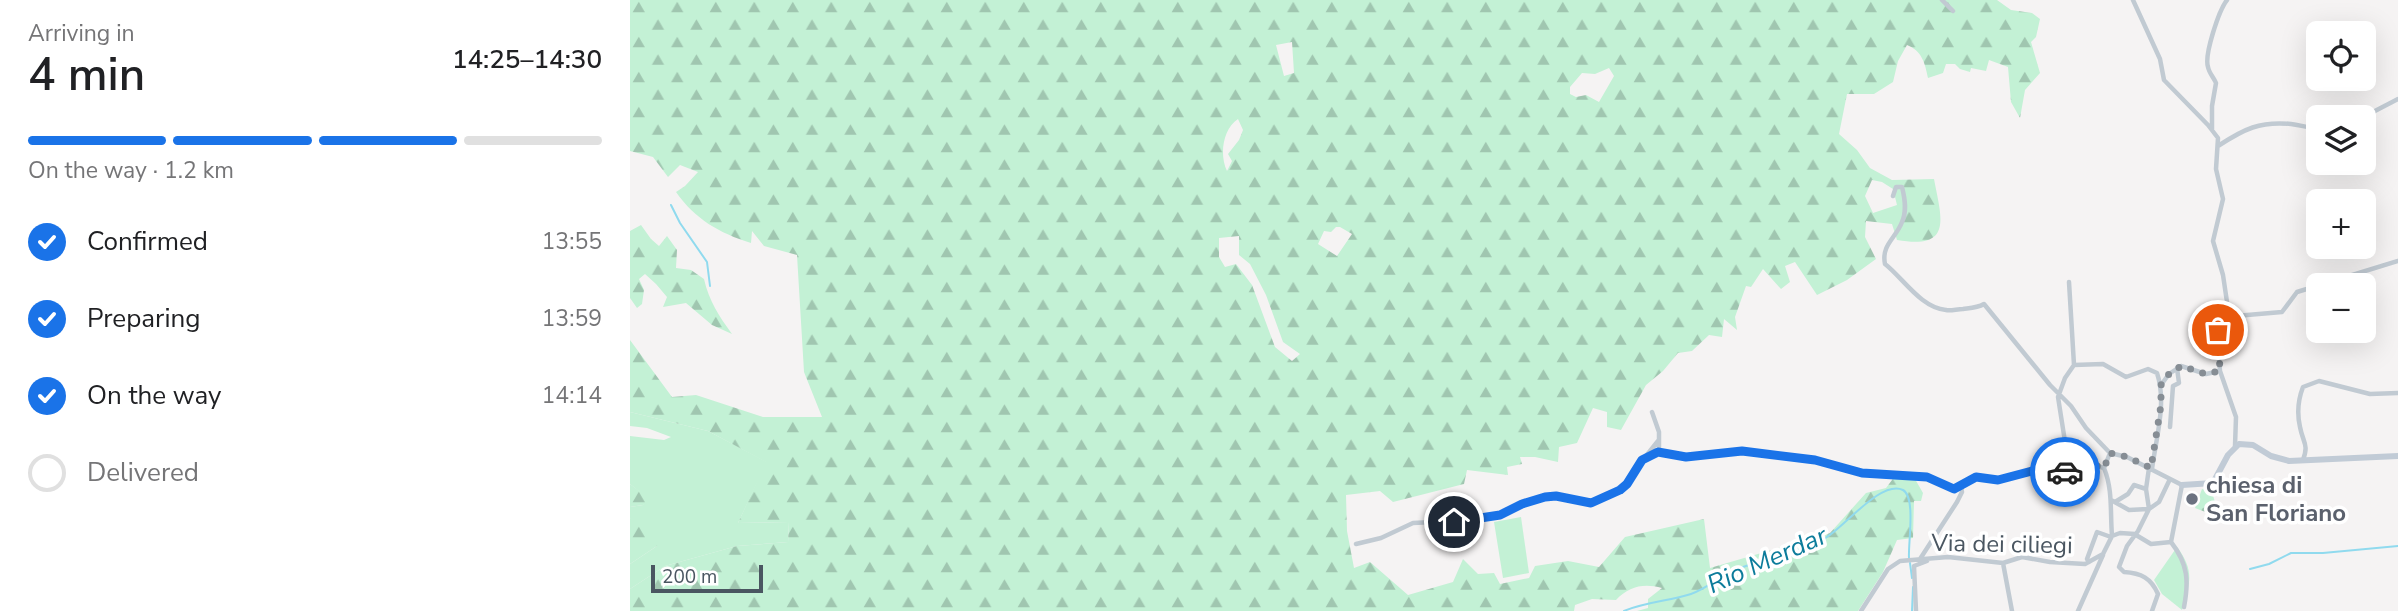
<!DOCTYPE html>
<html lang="en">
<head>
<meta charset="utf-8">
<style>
	:root { --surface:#fff; --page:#f6f6f6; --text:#202124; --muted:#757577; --line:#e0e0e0; --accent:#1a73e8 }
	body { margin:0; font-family:"Nunito Sans",sans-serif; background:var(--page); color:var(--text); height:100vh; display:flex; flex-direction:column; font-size:26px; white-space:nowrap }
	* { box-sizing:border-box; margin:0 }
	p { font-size:23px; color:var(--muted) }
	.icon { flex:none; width:38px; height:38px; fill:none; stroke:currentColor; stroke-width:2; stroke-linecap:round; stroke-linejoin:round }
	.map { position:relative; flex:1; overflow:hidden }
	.drawer { display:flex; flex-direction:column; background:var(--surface); width:630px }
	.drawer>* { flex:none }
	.tools { position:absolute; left:1676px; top:21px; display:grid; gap:14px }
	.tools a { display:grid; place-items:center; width:70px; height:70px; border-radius:10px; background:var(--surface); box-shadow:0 7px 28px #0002; font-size:35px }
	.scale { position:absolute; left:21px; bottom:18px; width:112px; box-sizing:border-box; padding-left:7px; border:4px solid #4a5661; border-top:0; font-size:19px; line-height:24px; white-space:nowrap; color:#4a5661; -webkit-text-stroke:5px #fff; paint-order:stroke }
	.pin { position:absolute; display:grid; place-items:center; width:60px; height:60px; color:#fff; margin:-30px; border:4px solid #fff; border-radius:50%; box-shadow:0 2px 7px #0007 }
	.courier { position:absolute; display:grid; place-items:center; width:70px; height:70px; margin:-35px; border:5px solid #1a73e8; border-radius:50%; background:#fff; color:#222; box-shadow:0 2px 9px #0007 }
	.summary em { font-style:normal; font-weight:600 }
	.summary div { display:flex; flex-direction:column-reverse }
	.summary { display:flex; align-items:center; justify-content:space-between; height:119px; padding:0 28px }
	h1 { font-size:46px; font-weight:600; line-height:52px }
	.bar { display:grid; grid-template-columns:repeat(4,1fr); gap:10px 7px; align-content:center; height:84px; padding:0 28px }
	.bar i { height:9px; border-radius:5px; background:var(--line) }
	.bar .active { background:var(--accent) }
	.bar p { grid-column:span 4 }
	ol { padding:0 28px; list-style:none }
	li { display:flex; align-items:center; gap:21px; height:77px }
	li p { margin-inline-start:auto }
	li .icon { padding:7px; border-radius:50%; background:var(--accent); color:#fff; stroke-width:4 }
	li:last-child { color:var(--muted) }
	li i { width:38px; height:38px; border:4px solid var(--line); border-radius:50% }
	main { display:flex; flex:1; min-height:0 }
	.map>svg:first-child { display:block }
</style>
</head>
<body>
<main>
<section class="drawer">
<div class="summary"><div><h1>4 min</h1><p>Arriving in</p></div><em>14:25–14:30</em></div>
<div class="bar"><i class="active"></i><i class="active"></i><i class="active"></i><i></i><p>On the way · 1.2 km</p></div>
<ol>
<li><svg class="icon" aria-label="check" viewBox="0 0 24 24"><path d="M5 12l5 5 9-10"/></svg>Confirmed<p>13:55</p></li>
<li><svg class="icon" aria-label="check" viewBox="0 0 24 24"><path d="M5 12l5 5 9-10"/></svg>Preparing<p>13:59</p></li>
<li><svg class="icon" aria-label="check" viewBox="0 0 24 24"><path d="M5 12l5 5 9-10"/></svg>On the way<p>14:14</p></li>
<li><i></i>Delivered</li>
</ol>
</section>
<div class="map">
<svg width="1768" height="611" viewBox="0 0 1768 611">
	<defs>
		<pattern id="forest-firs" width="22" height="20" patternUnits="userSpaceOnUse" patternTransform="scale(1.75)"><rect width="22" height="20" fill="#c3f1d5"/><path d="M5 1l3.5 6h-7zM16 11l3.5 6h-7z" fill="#a0c6b0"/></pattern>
		<pattern id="cemetery-stones" width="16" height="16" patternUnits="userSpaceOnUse" patternTransform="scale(1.75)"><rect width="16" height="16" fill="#c3f1d5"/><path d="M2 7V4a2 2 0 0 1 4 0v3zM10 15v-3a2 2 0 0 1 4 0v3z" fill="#a0c6b0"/></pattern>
	</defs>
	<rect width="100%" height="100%" fill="#f5f3f3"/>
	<path fill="#c3f1d5" d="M0,412l78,19 59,31 -29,61 51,-1 -1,20 -51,4 -72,20 -35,23v-25l27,-18 -27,-28v-11l13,-2 3,-8 -16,-13v-48l34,4 7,-3 -24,-9 -17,-2z
		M891,517l8,56 -26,5 -9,-56z
		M1547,547c18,24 13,36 5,63l-20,-16 -8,-14z"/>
	<path fill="url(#forest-firs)" fill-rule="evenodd" d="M0,0h1367l14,10 21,3 8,6 -4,18 -5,5 9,31 -15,17 -5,28 -9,-16 -3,-35 -19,-7 -3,11 -15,-3 -1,4 -10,-3 -5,-5h-9l-3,9 -15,5c-3,-15 -6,-27 -21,-33l-9,16 -5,21 -19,12h-27l-8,40 18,16 13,18 22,12 42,-1c7,38 20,71 -37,61l-5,-16 -26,-3 -1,16 11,22 -29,21 -30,15 -22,-33 -10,4 5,16 -9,7 -18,-20 -12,18 -5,-1 -11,31 2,13 -13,-11 -2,18 -13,-2 -17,16 -14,2 -15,18 -17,14 -25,45 -14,-3v-15l-14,-4 -16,35 -18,4 -1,15 -23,-5h-15l2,7 -15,3 1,8 -41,-5 -3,14 -71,18 -13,-11 -34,4 1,36 7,37 16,-6 38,33 45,-13 10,-23 15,15 16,-1 6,11 29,-6 6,-12 33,-5 31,6 26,-30 79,-18 6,49 120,-35 36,-40 20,-5 9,-12 20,3 8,14 -2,8h-7l-1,37 -16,2 -14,32 -25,39h-221l11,-3v-9l14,-11c-18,-5 -33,-2 -46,12l-24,-1 -17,6 -1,6h-944v-22l35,-23 72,-20 51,-4 1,-20 -51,1 28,-61 -58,-31 -78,-19v-72l42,57 24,-2 67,22h59l-18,-45 -7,-117 -33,-9 -12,-15 -1,12c-32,-10 -56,-24 -75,-51l9,-6 13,-14 -18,-7 -12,12 -15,-20 -23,-6zM662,42l2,31 -10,3 -8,-31zM979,68l5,8 -15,26 -13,-7 -10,2 -6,-3v-7l12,-14 13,1zM608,119l5,11 -4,10 -11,14 4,7 -5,10c-8,-17 -4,-42 11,-52zM1242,180l10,2 11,7 4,16 -24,8 -8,-17zM706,227h4l12,7 -15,22 -19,-12 6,-13 7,1zM609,236v19l11,9 16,31 17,47 17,12 -8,7 -17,-14 -23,-62 -16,-21 -11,3 -6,-10v-19z
		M11,225l10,14 8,7 8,-10 10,14 -1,18 15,2 13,9c5,22 15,37 28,55l-20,-9 -26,-22 -23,4 4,-10 -11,-13 -11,-10 -6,5 5,11 -2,14 -5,4 -7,-10v-67z
		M0,484l20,15 -7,6 -13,2z
		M0,518l28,10 -1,18 -27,18z"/>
	<path fill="url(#cemetery-stones)" d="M1572,489l10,3 5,17 -4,6 -18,-7z"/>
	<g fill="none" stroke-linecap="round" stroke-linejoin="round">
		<path stroke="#90daee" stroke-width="2" d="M41,205l9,18 27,39 3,24
			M1280,563l2,15
			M1620,569l19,-5 22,-11h32l75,-7
			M994,611c21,-9 45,-10 67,-17 15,-5 28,-17 42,-23 29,-13 63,-16 91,-32 19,-10 57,-60 79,-49 13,7 5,53 6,68
			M1282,611l1,-24"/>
		<path stroke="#c1cad2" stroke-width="4.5" d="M1312,0l11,11
			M1503,0l27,59 4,21 44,45 10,13 -2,31 7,30 -10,42 10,34 4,27 -10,34 3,35 16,46 -1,29
			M1724,117l19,-5 25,-13
			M1582,129v-23l4,-23c-2,-5 -7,-10 -8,-16 -4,-12 11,-57 19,-67
			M1588,146c26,-17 42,-25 73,-22 11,1 17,5 28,3
			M1263,196l3,-9h6c3,12 5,24 0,35 -6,16 -21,23 -17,42 18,14 36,44 61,46 5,1 11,-1 17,-1 8,-1 14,-1 21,-5l66,81 21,21 15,22 24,25 17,4 55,28 -11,57c17,22 18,39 13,65
			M1439,282l5,83 -9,13 -7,19 8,51 11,13
			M1594,317l58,-5 15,-20 101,-31
			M1444,365l29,-1 23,13 22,-8 9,4c10,30 -1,65 -5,96
			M1531,385l8,-11 12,-8 25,8 14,-3
			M1022,412l7,20v20
			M1540,427l3,-41 6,-3 -2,-15
			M1016,456l12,-15
			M1673,460c6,-16 0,-17 -3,-33 -3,-13 -2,-27 3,-40l16,-6 51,13 28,-1
			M1474,468c9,22 6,44 8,68
			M1519,468l-3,21 3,20
			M1481,500l18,10 19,-1
			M1485,502l13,-8 6,-9 12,4
			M1506,535l15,9 20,-2
			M1482,536l8,-3 15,1
			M726,544l25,-6 32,-15 41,-2 46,-6 22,-11 23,-7 11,-1 35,7 29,-13 22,-30 17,-8 27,6 56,-7 73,9 47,13 65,4 27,12 22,-12 22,3 43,-10 19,3 10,-3 8,-10 26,8 6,-15
			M1290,559l37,-57 5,-10 -1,-7
			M1459,562l-2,-3 10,-27 14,5
			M1373,563l9,48
			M1231,611l27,-42 12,-8 48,-4 55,6 19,-6 28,5 35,2 18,-10 9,-18
			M1286,611l-2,-45 13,-5
			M1448,611l25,-56
			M1522,611l6,-17c-7,-16 -17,-21 -34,-22l-5,-5 8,-21 11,-15 11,-22 10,-7 11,-23"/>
		<path stroke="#c1cbd6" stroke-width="6" d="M1552,485l31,-2 15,-28 11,-11 14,1 18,11 18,5 109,-5"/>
	</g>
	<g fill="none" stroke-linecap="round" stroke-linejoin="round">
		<path stroke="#868d94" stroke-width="7" stroke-dasharray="0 12.6" d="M1435,472l13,-12 26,8 6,-15 17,4 24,11 10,-63v-20l8,-11 12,-8 25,8 14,-3 -2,-41"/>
		<path stroke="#1a73e8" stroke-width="9" d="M824,522l46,-7 22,-11 23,-7 11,-1 35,7 29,-13 7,-6 15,-24 16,-8 28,5 56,-6 73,9 47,13 65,4 27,12 22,-12 22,3 34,-9 33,1"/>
	</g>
	<circle fill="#6b7280" stroke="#fff" stroke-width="2.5" cx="1562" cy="499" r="7"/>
	<g text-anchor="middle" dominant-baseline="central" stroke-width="7" stroke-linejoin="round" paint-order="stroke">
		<g font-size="24" font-weight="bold" fill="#5b616d" stroke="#fff" text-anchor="start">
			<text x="1576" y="485">chiesa di<tspan x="1576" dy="28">San Floriano</tspan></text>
		</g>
		<g font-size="24" fill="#4a5661" stroke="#fff">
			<text transform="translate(1372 544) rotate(1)">Via dei ciliegi</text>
		</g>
		<g font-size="26" font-style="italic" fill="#0c7c9b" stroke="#fff">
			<text transform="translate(1137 560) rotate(-24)">Rio Merdar</text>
		</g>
	</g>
</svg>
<div class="tools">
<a><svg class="icon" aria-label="locate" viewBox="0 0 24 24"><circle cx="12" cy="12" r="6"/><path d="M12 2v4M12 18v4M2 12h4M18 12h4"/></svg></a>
<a><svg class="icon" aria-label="layers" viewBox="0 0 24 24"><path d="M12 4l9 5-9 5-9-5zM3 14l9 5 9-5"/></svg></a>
<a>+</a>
<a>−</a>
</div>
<div class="scale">200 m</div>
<div class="pin" style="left:1588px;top:330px;background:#ea580c"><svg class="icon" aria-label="bag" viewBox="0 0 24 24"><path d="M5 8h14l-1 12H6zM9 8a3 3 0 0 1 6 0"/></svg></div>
<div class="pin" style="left:824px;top:522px;background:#1f2937"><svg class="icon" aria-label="home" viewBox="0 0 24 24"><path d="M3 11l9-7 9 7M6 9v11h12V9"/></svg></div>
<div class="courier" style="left:1435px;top:472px"><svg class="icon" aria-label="car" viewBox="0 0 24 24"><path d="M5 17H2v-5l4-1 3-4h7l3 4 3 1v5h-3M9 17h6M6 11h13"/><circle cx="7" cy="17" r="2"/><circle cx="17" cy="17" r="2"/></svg></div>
</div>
</main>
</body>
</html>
